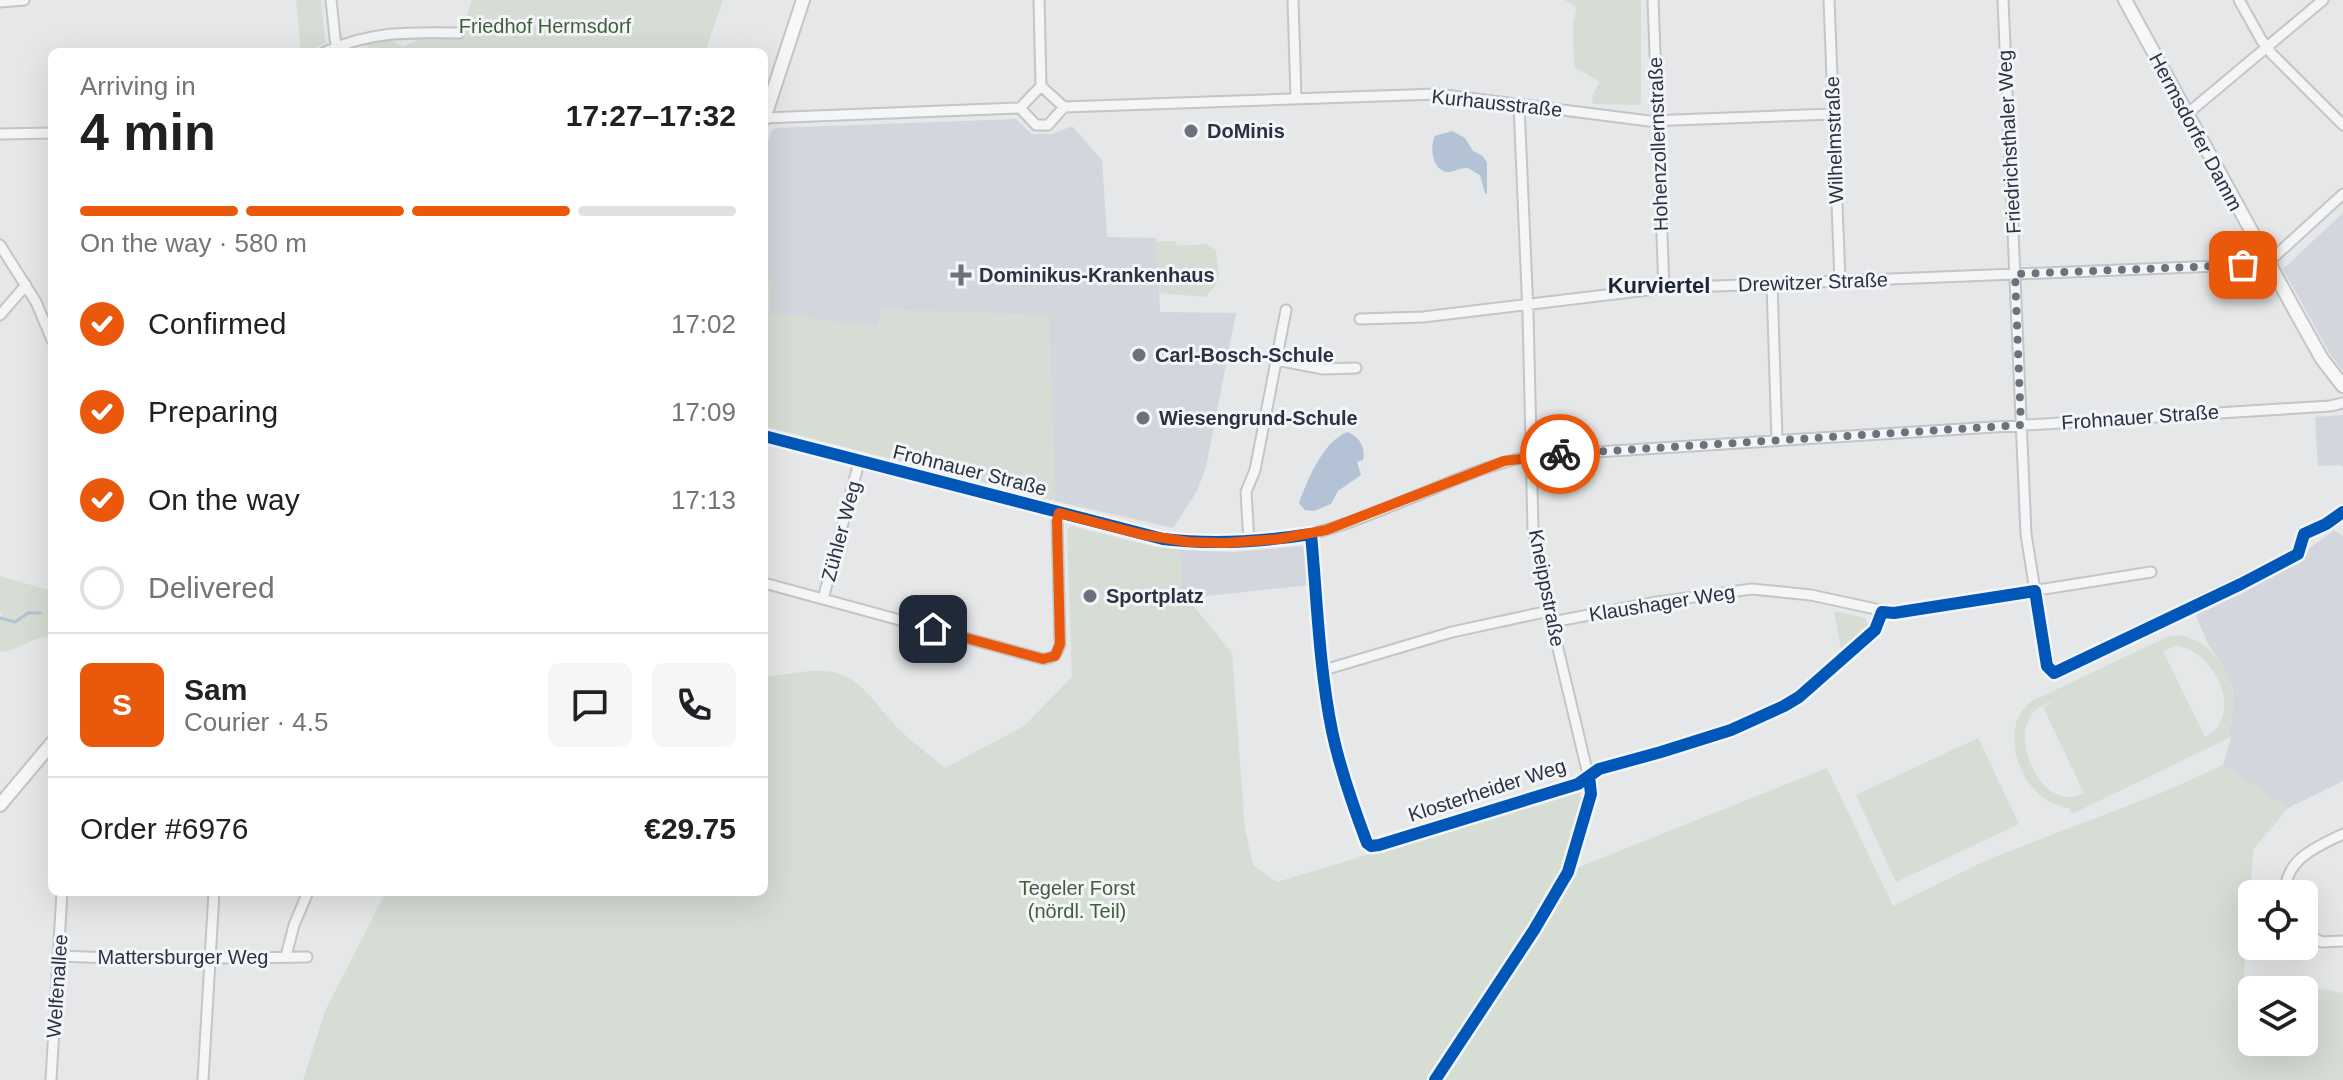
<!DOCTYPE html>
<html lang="en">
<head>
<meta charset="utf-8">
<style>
	:root { --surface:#fff; --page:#f6f6f6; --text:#202124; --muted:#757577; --line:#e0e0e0; --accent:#ea580c }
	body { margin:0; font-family:Helvetica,sans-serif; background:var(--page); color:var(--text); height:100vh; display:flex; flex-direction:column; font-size:30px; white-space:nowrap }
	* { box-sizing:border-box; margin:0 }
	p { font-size:26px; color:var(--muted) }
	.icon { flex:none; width:44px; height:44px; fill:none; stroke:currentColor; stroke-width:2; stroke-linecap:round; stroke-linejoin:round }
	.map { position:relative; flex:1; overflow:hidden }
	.side { position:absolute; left:48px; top:48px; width:720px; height:848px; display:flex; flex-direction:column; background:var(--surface); border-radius:12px; box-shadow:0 8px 32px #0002 }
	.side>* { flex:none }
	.controls { position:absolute; left:2238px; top:880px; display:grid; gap:16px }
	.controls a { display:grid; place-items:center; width:80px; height:80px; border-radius:12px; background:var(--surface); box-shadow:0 8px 32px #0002; font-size:40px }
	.pin { position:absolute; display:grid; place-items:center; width:68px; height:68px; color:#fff; margin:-34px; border-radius:16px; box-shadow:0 4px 12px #0006 }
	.courier { position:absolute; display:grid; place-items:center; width:80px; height:80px; margin:-40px; border:6px solid #ea580c; border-radius:50%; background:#fff; color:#222; box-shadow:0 2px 10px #0007 }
	.head em { font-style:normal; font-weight:700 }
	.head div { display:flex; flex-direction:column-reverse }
	.head { display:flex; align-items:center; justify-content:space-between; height:136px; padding:0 32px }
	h1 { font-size:52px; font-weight:700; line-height:60px }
	.bar { display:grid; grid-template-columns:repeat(4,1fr); gap:12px 8px; align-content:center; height:96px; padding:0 32px }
	.bar i { height:10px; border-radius:6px; background:var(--line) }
	.bar .current { background:var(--accent) }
	.bar p { grid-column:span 4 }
	.line { display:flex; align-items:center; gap:20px; padding:0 32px; border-top:2px solid var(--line) }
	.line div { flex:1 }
	.round { display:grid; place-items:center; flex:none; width:84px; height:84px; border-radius:12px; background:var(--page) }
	ol { padding:0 32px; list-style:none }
	li { display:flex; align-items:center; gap:24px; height:88px }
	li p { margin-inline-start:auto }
	li .icon { padding:8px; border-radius:50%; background:var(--accent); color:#fff; stroke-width:4 }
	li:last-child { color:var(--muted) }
	li i { width:44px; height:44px; border:4px solid var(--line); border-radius:50% }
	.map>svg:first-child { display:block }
</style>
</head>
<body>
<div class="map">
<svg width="2343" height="1080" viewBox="0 0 2343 1080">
	<rect width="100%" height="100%" fill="#e5e7e9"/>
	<path fill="#d3d6dc" d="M1016,119l16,15h21l19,-8 30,34 5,77 49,1 4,74 76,1 -30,154 -9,24 -24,37 -105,-24 -304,-78v-273l7,-21 5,-4z
		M2343,213v158l-13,-17 -47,-85z
		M2343,415v52l-2,-2 -23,1 -3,-49z
		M2334,530l9,6v245l-55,27 -65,-43 8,-28 -3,-6 4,-11 1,-29 -10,-25 -15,-22 -19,-45 104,-50 6,7z
		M1302,546l5,3 3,36 -129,14 -1,-49 54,2z"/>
	<path fill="#d5ddd5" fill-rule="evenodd" d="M296,0h25l4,43 -17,9h-7z
		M472,0h251l-18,52h-335l-3,-7 23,-5 13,7 14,-7 43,-1z
		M1565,0h76v105l-48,-1 -1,-8 8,-14 -26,-15 -1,-44 4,-15z
		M1155,241h19l4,5 28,-2 10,6c2,24 8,29 -11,47l-47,-4z
		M764,277l8,1 -3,35 108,14 5,-18 167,6 7,186 -292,-75z
		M1071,526l81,20 28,4 1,48h6l45,55 13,177 8,35 24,17 302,-91 4,13 -21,70 265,-106 66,138 96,-47 172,-66 62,-28 65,43 -35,42 -3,42 27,-5 -1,7h-24v5l-2,1 -10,116 12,-4v30h52v-52h-3l8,-3 34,6v87h-2040l23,-71 60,-117h378v-216c21,0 41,-7 62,-5 36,3 52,39 76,61 13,13 29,24 43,36l79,-42 48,-49 -5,-147z
		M0,576l52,15v45c-22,1 -35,16 -52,16v-33l3,-2 -3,-7z
		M1834,611l31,7 4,7 -2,6 -25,23z
		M2180,635c43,10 63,57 48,96l3,6 -159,77 -3,-6c-38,-6 -61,-48 -53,-84 2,-9 8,-15 14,-22l137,-65zM2176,646c39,3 70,71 29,91l-42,-86zM2053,702l-10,5 41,86c-45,26 -90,-80 -31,-91z
		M1978,738l41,86 -123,58 -40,-87z"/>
	<path fill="#b3c2d4" d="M1452,131l13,7 8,13 10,5 4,7v31l-2,-1 -5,-18c-5,-2 -8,-6 -13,-7 -7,-1 -14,5 -21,4 -15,-4 -16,-26 -11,-36z
		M1347,432c12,4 19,15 16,28l-6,2 4,13 -23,16 -7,13 -17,7 -9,-1 -6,-7c9,-24 23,-60 48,-71z"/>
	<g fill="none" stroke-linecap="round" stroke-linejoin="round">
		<path stroke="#b3c2d4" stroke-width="3" d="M0,618l15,4 13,-9h12"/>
		<defs>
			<path id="street" d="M331,0l5,47
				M1039,0l2,86
				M1293,0l3,98
				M1653,0l11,288
				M1829,0l11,281
				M2003,0l23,534 21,132
				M2239,0l23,41 10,13 71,71
				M0,2l24,-2
				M325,52c46,-21 85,-20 134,-19
				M1041,86l23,21 373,-13 212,27 184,-7
				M1519,105l9,208 5,217 16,81 42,176 -23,85
				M1020,108l16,17h12l16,-18
				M2187,114l136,-114
				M764,118l256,-10 21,-22
				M0,134l52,-1
				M0,245l36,57 16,38
				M1772,284l5,156
				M0,315l26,-30
				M1360,319l63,-2 241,-29 579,-23 31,-8 69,-63
				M1277,360l46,9 33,-1
				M764,436l380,99c58,11 124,13 181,-5 30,-8 58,-21 86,-32 40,-16 79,-35 121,-42l798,-50 13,-3
				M1311,534c6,65 8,133 21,197 8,38 21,75 35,112l4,3 8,-1 199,-61 21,-15 62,-17 70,-22 53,-24 15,-9 76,-67 7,-18
				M2304,534l22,-10 17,-12
				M1249,542l-3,-50 9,-22 31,-160
				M764,583l279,76c11,-1 14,-4 17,-15l-3,-123 2,-8
				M823,599l36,-137
				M1552,622l105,-20 95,-13 59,6 83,18 257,-41
				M1324,670l128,-38 97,-21
				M2285,894c0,-35 31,-47 58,-60
				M2304,933l18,9 21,-1
				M59,956l80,3 168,-2
				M286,956l8,-31 14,-33
				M51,1080l11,-188
				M203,1080l11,-188"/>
			<path id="secondary" d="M2125,0l174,318 23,41 21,27
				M764,119l39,-119
				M0,805l52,-62"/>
		</defs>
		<use href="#street" stroke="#c3c5c7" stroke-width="13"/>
		<use href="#secondary" stroke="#c3c5c7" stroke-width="16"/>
		<use href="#street" stroke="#f4f5f6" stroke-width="9"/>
		<use href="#secondary" stroke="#f7f7f8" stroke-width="12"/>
		<defs>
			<path id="cycleway" d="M764,436l399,103c50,6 98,3 148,-5 6,65 8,133 21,197 8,38 21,75 35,112l4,3 8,-1 199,-61 21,-15 62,-17 70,-22 53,-24 15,-9 76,-67 7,-18 12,1 141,-22 12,75 7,7 187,-89 57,-30 6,-20 22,-10 17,-12
				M1435,1080l99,-150 34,-58 23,-78 -2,-18"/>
		</defs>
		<use href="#cycleway" stroke="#f3f5f8" stroke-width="17"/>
		<use href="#cycleway" stroke="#0057b8" stroke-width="12"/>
	</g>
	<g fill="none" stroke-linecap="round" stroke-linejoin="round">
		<path stroke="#6c727d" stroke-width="8" stroke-dasharray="0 14.4" d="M1560,454l461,-29 -6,-151 228,-9"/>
		<path stroke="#ea580c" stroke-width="10" d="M933,629l110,30 12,-3 5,-12 -3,-123 2,-8 85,22 45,7 36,1 54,-4 47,-9 178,-69 56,-7"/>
	</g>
	<g fill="#6c727d" stroke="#f3f5f8" stroke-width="3">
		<circle cx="1191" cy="131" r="8"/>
		<path d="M957 263h8v8h8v8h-8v8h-8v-8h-8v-8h8z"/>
		<circle cx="1139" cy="355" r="8"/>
		<circle cx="1143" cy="418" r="8"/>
		<circle cx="1090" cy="596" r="8"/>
	</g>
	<g text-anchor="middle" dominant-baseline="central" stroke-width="6" stroke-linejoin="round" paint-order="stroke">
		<g font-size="20" fill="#3e5f38" stroke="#f3f5f8">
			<text x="545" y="26">Friedhof Hermsdorf</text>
			<text x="1077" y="888">Tegeler Forst<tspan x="1077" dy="23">(nördl. Teil)</tspan></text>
		</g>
		<g font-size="20" fill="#2b3343" stroke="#f3f5f8">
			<text transform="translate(1497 103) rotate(6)">Kurhausstraße</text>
			<text transform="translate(2196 132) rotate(62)">Hermsdorfer Damm</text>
			<text transform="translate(1834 140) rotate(-92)">Wilhelmstraße</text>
			<text transform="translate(2009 142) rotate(-93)">Friedrichsthaler Weg</text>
			<text transform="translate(1658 144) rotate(-92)">Hohenzollernstraße</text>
			<text transform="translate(1813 282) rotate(-2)">Drewitzer Straße</text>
			<text transform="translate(2140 417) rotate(-4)">Frohnauer Straße</text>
			<text transform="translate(970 470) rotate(14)">Frohnauer Straße</text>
			<text transform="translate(841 531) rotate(-75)">Zühler Weg</text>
			<text transform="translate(1547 588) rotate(79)">Kneippstraße</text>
			<text transform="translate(1662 603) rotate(-9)">Klaushager Weg</text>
			<text transform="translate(1487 790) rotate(-18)">Klosterheider Weg</text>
			<text x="183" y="957">Mattersburger Weg</text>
			<text transform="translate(57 986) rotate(-86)">Welfenallee</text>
		</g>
		<g font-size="20" font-weight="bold" fill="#2b3343" stroke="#f3f5f8" text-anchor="start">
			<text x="1207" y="131">DoMinis</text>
			<text x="979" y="275">Dominikus-Krankenhaus</text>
			<text x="1155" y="355">Carl-Bosch-Schule</text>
			<text x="1159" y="418">Wiesengrund-Schule</text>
			<text x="1106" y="596">Sportplatz</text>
		</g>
		<g font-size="22" font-weight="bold" fill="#1d2434" stroke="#f3f5f8">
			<text x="1659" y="285">Kurviertel</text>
		</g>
	</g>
</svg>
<div class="controls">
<a><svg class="icon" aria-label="locate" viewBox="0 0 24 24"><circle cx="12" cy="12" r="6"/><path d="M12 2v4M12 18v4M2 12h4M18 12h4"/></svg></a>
<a><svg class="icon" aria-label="layers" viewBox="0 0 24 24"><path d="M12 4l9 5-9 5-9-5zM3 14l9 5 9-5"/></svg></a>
</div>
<div class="pin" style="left:2243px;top:265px;background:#ea580c"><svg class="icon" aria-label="bag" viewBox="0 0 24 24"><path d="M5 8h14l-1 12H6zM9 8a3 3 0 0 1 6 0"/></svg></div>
<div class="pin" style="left:933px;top:629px;background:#1f2937"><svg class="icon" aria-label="home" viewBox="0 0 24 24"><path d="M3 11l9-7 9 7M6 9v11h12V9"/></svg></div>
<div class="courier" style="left:1560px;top:454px"><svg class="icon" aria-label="bike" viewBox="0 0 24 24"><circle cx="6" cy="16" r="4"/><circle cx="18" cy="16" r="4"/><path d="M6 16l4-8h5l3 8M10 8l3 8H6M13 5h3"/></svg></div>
<section class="side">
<div class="head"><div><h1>4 min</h1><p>Arriving in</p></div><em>17:27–17:32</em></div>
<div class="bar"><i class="current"></i><i class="current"></i><i class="current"></i><i></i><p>On the way · 580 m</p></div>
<ol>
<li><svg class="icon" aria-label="check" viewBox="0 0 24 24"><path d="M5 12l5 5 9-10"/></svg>Confirmed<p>17:02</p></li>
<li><svg class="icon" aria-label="check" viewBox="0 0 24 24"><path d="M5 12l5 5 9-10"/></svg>Preparing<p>17:09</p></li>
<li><svg class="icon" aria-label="check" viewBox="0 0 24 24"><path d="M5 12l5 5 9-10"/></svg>On the way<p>17:13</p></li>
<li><i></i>Delivered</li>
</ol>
<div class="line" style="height:144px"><b class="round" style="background:var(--accent);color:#fff">S</b><div><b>Sam</b><p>Courier · 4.5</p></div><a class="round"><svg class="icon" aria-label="chat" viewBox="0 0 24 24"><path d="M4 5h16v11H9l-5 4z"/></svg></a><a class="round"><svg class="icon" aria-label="phone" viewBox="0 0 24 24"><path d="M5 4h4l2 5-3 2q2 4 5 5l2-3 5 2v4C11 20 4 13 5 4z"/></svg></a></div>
<div class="line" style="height:104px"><div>Order #6976</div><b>€29.75</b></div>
</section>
</div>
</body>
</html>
